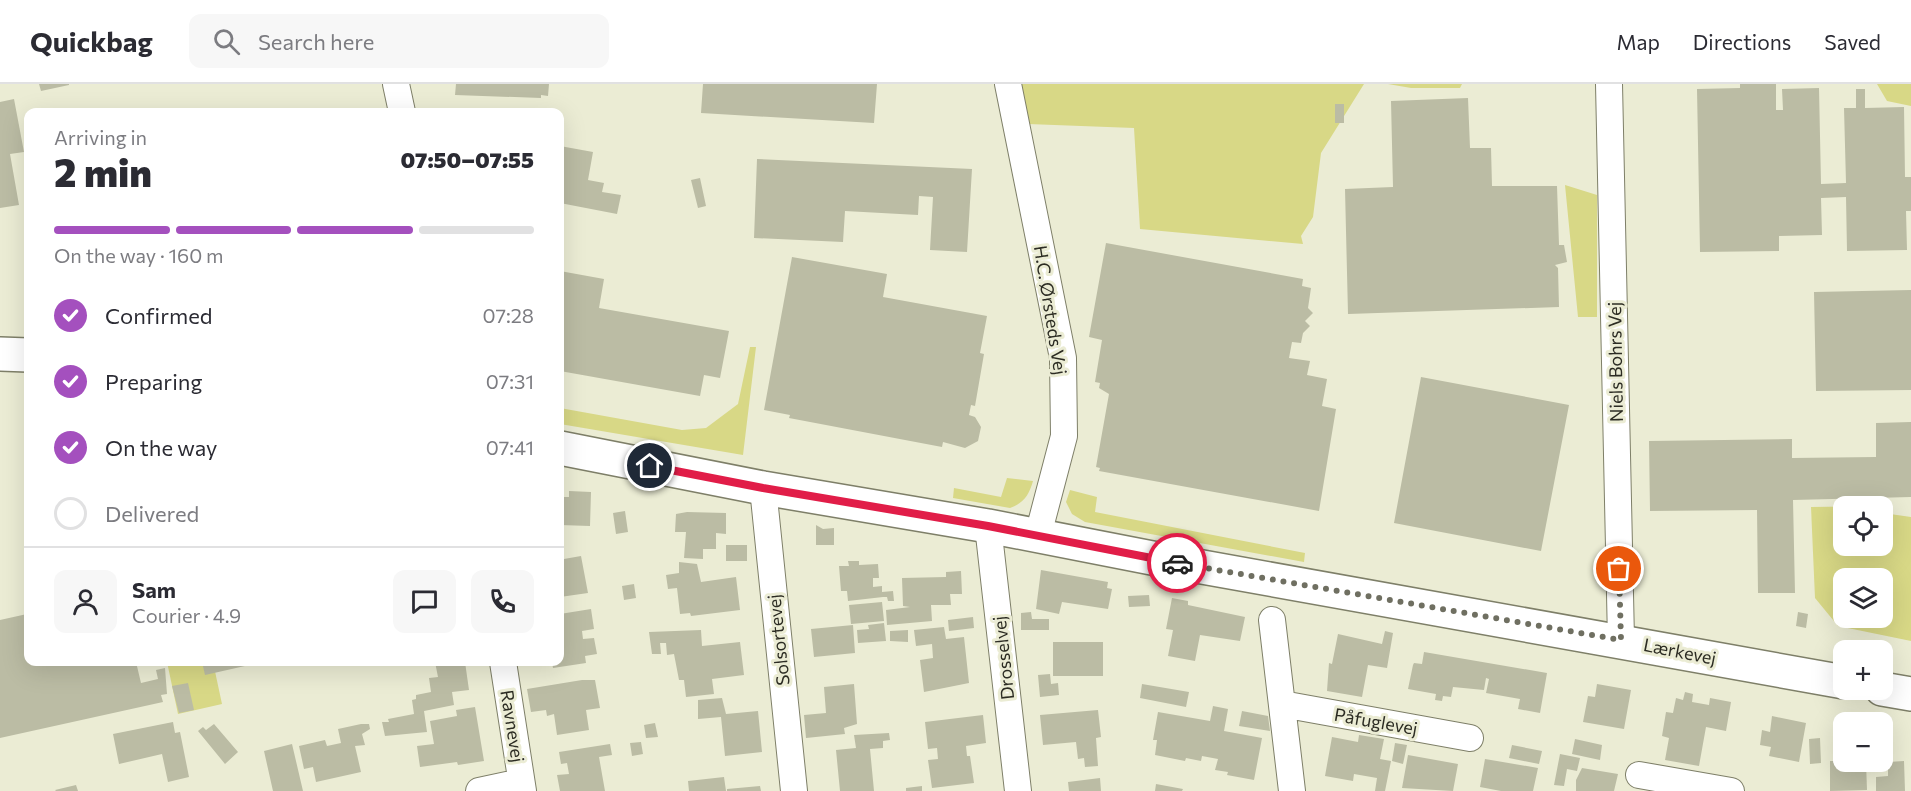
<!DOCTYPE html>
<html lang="en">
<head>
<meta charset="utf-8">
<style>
	:root { --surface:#fff; --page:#f7f7f7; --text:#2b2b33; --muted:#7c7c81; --line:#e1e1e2; --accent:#a450be }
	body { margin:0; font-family:Commissioner,sans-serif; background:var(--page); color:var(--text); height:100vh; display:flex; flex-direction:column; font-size:22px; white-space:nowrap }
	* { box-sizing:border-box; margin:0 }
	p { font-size:20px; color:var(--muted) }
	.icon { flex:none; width:33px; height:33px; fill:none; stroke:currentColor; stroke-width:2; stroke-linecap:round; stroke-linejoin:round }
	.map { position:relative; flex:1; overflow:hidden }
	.drawer { position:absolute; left:24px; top:24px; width:540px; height:558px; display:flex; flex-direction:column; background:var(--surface); border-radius:12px; box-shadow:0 6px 24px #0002 }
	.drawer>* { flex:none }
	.fabs { position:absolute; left:1833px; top:412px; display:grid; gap:12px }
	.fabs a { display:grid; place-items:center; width:60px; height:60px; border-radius:12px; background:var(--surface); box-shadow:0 6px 24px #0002; font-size:30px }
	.pin { position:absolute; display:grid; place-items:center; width:51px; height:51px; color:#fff; margin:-26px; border:3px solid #fff; border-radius:50%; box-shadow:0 2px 6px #0007 }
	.courier { position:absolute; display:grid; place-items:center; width:60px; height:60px; margin:-30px; border:4px solid #e11d48; border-radius:50%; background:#fff; color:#222; box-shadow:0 2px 8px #0007 }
	.head em { font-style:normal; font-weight:800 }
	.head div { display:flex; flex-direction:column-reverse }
	.head { display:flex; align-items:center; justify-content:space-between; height:102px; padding:0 30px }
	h1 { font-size:39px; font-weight:800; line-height:45px }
	.bar { display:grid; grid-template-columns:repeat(4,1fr); gap:9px 6px; align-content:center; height:72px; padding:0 30px }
	.bar i { height:8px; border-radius:4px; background:var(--line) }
	.bar .on { background:var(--accent) }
	.bar p { grid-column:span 4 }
	.line { display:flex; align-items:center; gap:15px; padding:0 30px; border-top:2px solid var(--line) }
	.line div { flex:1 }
	.round { display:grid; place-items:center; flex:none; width:63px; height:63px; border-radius:12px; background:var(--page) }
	ol { padding:0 30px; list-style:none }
	li { display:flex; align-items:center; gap:18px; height:66px }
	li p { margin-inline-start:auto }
	li .icon { padding:6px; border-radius:50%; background:var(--accent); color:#fff; stroke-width:4 }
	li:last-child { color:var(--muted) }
	li i { width:33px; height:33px; border:3px solid var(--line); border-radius:50% }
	header { display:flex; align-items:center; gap:36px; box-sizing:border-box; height:84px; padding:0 30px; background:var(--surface); border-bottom:2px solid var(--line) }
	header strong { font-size:28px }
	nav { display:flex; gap:33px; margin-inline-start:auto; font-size:21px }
	.search { width:420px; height:54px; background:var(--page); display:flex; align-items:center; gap:15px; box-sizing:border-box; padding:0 21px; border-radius:12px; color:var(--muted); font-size:22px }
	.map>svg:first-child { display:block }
</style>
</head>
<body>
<header>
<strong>Quickbag</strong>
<div class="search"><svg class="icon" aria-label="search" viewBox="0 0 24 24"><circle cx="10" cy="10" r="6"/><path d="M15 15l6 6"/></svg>Search here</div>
<nav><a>Map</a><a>Directions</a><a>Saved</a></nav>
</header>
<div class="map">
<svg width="1911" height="707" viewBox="0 0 1911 707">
	<rect width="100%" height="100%" fill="#ebecd4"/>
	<path fill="#d8d886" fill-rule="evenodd" d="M1021,0h343l-43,69 -8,64 -12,19 2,8 -163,-15 -6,-101 -106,-4z
		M1388,0h74l-2,4h-49z
		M1877,0h34v22l-24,-5z
		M1565,101l32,10v122h-19z
		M750,263h6l-13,108 -183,-31v-16l122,22 24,-2 32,-24z
		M1007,394l26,3c-4,14 -9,22 -23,27l-57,-10 1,-10 47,9z
		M1070,406l27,7 -2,15 210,41 -1,9 -219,-40 -13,-8 -6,-12z
		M1881,422l-37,1v39h38l1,-38 7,6 21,3v124l-73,-15 -23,-28 -4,-91zM1844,495h38v39h-38z
		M167,578h46l9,42 -44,10z"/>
	<path fill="#bbbca4" d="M39,0h30v1l-28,6z
		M456,0h93l-1,12 -7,-1v3l-86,-3z
		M703,0h174l-3,39 -173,-10z
		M1740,0h36v26h7l-1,-21 37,-1 2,96 25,-1 -2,-75h12v-19h9v19l39,-1 1,70h6v34h-5l1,39 -60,1 -1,-54 -25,1 1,37 -43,1v15l-79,1 -3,-163 43,-1z
		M1468,14l2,50h21l1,38h65l2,59h5l3,17 -12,3 3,3 1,39 -211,7 -3,-125 48,-2 -2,-86z
		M14,15l10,53 -14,2 9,51 -19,3v-106z
		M1335,20h9v19h-9z
		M560,62l33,6 -5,28 16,3 -2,9 19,3 -4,19 -57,-11z
		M757,75l215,10 -5,83 -37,-2 3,-53 -14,-1 -1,19 -73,-4 -2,31 -89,-4z
		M700,94l6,28 -8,2 -7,-28z
		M1106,159l197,36 -1,7 9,2 -3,20 5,5 -8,8 5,5 -7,7 -2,10 -9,-1 -3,16 21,3 -3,14 20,4 -5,27 14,3 -17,102 -220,-40 1,-3 -4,-1 13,-73 -10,-6 1,-5 -5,-1 7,-42 -13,-3z
		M792,173l95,17 -4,23 104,19 -7,37 4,1 -9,52 -4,-1 -2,10 6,2 6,10 -3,14 -13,7 -22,-6 -1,5 -153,-29 1,-3 -26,-5z
		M560,187l44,8 -5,29 130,23 -9,47 -16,-3 -4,21 -140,-25z
		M1911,206v100l-95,1 -2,-99z
		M1421,293l148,28 -28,146 -147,-28z
		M1911,338v75l-118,3 2,93h-37l-1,-83 -107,1 -1,-70 143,-2v19l84,-1v-34z
		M569,407l22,1 -1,34 -30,-1v-28h9z
		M625,427l3,21 -12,2 -3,-21z
		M687,428l39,1v21l-10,-1v16h-13v10l-19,-1 2,-26h-11l1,-18z
		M816,441l7,4 11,-1v17h-18z
		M560,456l4,19 17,-3 7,37 -28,4z
		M726,461h21v16h-21z
		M848,477h11v4l19,-1 1,14h-6v9l9,-1v6l11,-1 1,10h-6l-1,-4h-4l-35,4 -1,-10h-6l-2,-25h10z
		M679,478l18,2 4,18 35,-5 4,33 -49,6 -1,-3 -10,1 -3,-26 -9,1 -2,-14 13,-2z
		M1041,486l67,12 -1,6 5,1 -4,20 -46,-7 -3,12 -23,-5z
		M961,487l1,23h-12l1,11h-20l1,16 -45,4 -1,-15 24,-3 -7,-1 -1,-28 44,-1v-5z
		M634,500l2,14 -12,2 -2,-14z
		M1149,511l1,11 -21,1 -1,-11z
		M1172,514l16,3v4l57,12 -5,24 -40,-6 -5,26 -27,-5 5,-26 -7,-1z
		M882,518l2,19 -33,3 -2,-19z
		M591,525l3,20 -12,2 1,8 11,-1 3,16 -12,2 1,7 -33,5 -1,-6h8v-48z
		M1031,528l1,7h17v11h-28v-17z
		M1798,528l10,2 -2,14 -10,-2z
		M27,530l1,48h108l5,21 17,-4 -2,-9 9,-2 2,26 -6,1 2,7 -163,36v-118z
		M973,533l1,11 -25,3 -1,-11z
		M884,539l2,18 -28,2 -1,-13 12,-1 -1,-4z
		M853,541l2,28 -41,4 -3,-28z
		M944,543l2,12 18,-2 5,46 -45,9 -4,-32 13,-2 -1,-14 -16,2 -2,-16z
		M701,546l1,16 38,-4 4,33 -32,4 2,15 -28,3 -2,-17h-5l-5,-26 -7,1 -1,-12h-6l1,11h-9l-3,-22z
		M908,546v12l-18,-1v-10z
		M1385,547l8,2 -6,35 -19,-3 -6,32 -35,-6 2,-28 3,1 6,-30 44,10z
		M1053,558h50v34h-50z
		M1424,568l123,21 -7,40 -22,-4 2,-10 -34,-6 3,-14 -3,-1 -2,12 -31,-3 -2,10 -8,-1 -1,5 -7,-1 1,-6 -28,-5 5,-24 1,-2 8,1z
		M202,578h61l-58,13z
		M435,578h30l4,28 -17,2 2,13 -30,6 3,21 -42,4 -3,-14h7l-1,-3 26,-5 -2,-14 4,-1v-4l15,-3 -2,-14 9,-1z
		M1050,590l1,10 7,-1 1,12 -19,2 -2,-22z
		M582,596h13l5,28 -14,2 3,20 -32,5 -3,-21 -7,2 -1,-6 -15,2 -4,-23z
		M188,599l6,27 -15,3 -7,-27z
		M854,600l3,40 -13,4 1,6 -39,4 -2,-23 22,-2 -2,-26z
		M1142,600l47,8 -3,15 -46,-9z
		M1597,600l34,6 -7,39 -41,-7 5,-26 7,1z
		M1685,608l8,2 -1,8 17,3 1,-7 21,4 -5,29 -20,-4 -7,39 -34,-6 4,-22 -7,-2 4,-24 7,1 3,-15 7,2z
		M722,614l4,16 32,-3 4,41 -37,4 -4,-39 -23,2v-19z
		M1213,622l15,3 -4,22 38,7 -8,42 -27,-5 1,-3 -13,-2 3,-11 -16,-3 -1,5 -15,-3 -1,3 -30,-6 2,-15h-4l5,-28 52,9z
		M475,623l9,54 -26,4 -1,-3 -37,5 -3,-21 17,-2 -4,-23 27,-5 -1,-6z
		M1098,626l3,27 -5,1 2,28 -13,1 -1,-9 -6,1 -2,-17 -33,3 -3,-30z
		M1242,627l26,5 2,15 -31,-5z
		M983,631l3,28 -20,3 1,10h3l4,27 -42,5 -4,-28 10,-1 -1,-11 -9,1 -3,-27z
		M1772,632l34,7 -7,39 -30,-6 2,-9 -11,-2 2,-15 8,2z
		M173,638l2,11 5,-1 9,45 -21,5 -6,-28 -43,10 -6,-30z
		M655,639l3,14 -12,1 -2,-13z
		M214,640l24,28 -13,12 -27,-33 5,-4 3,3z
		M361,640h8l1,5 -8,5 3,11 -10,1 6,26 -45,10 -3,-15 -9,2 -5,-23 26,-6 2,6 14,-3 -3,-14z
		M889,649l1,7 -7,1v7l-13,1 4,42h-34l-4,-41 20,-2 -2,-13z
		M1359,651l25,4 -4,20 11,2 -6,30h-10l2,-13 -23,-4 -1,7 -28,-5 7,-39 26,5z
		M1836,651h8v27h22l1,28 -37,1v-30h6z
		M1820,654l1,25 -11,1 -1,-25z
		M1575,655l27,6 -2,15 -28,-6z
		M641,658l2,12 -11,2 -2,-13z
		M1395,659l12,2 -4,19 -11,-3z
		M292,660l11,47h-30l-9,-40z
		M610,660l2,11 -13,2 6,34h-45l-3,-16 12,-1 -2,-11 -6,1 -2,-12z
		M1512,661l30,6 -3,13 -30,-6z
		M1560,670l20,4 -3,13 -10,-2 -3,17 -10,-1z
		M1408,671l50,9 -5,27 -51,-3z
		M1485,675l53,9 -5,23h-32l-21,-4z
		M1904,677l1,30h-29v-14l12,-1v-14z
		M1582,684l36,6 -4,17h-38v-11z
		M724,693l2,14h-37l-1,-10z
		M1100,694l1,13h-32l-1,-9z
		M1156,700l27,5 -1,2h-27z
		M76,701l2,6h-22l-1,-1z
		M760,702l1,5h-34v-2z
		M922,702v5h-16v-3z"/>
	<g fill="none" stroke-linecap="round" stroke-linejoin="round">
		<defs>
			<path id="minor" d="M396,0l6,28
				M1008,0l55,274 1,78 -26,99
				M1609,0l12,556
				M763,404l31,303
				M988,442l30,265
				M1272,536l20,171
				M503,578l20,129
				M1282,620l188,34
				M1639,691l92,16
				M479,707l42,-9"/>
			<path id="tertiary" d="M0,270l28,1
				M560,364l203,40 225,38 164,32 692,124
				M1882,605l29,5"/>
		</defs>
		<use href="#minor" stroke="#7e7f68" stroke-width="28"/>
		<use href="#tertiary" stroke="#7e7f68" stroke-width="36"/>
		<use href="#minor" stroke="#fff" stroke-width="26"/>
		<use href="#tertiary" stroke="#fff" stroke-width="33"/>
	</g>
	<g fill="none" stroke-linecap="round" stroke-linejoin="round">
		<path stroke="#6f6f61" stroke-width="6" stroke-dasharray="0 10.8" d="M1177,479l444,77 -2,-71"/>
		<path stroke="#e11d48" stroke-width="8" d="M650,382l113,22 225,38 189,37"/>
	</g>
	<g text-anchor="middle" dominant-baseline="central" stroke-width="6" stroke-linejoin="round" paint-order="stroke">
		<g font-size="18" fill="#2c2c23" stroke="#ebecd4">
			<text transform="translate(1051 226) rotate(81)">H.C. Ørsteds Vej</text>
			<text transform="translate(1615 278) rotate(-91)">Niels Bohrs Vej</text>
			<text transform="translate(778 556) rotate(-96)">Solsortevej</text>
			<text transform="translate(1680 567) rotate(11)">Lærkevej</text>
			<text transform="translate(1003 574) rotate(-96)">Drosselvej</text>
			<text transform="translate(1376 637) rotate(10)">Påfuglevej</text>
			<text transform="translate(513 642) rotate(81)">Ravnevej</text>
		</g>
	</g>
</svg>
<div class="fabs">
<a><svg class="icon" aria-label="locate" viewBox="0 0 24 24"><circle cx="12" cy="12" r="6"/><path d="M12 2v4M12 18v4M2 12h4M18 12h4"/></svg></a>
<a><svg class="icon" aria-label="layers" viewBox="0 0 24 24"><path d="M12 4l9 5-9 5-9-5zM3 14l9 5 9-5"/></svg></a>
<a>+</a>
<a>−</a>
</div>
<div class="pin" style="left:1619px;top:485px;background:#ea580c"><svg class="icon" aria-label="bag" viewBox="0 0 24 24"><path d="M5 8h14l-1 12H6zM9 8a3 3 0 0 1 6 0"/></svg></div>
<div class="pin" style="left:650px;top:382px;background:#1f2937"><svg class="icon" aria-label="home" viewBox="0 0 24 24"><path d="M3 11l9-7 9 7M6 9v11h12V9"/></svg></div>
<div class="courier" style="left:1177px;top:479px"><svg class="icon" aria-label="car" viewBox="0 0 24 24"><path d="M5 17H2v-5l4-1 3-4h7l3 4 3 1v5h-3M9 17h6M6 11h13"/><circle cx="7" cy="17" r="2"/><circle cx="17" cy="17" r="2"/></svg></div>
<section class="drawer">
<div class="head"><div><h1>2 min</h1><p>Arriving in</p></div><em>07:50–07:55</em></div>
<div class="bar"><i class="on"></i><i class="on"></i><i class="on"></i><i></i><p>On the way · 160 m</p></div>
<ol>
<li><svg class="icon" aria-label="check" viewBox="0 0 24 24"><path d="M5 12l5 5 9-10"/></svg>Confirmed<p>07:28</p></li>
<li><svg class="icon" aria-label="check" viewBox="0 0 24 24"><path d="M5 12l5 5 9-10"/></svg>Preparing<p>07:31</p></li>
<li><svg class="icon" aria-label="check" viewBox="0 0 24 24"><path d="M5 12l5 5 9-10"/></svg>On the way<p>07:41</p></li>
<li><i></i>Delivered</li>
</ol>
<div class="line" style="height:108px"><a class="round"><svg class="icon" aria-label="person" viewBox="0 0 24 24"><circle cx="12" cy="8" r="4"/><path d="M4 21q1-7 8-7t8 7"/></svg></a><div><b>Sam</b><p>Courier · 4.9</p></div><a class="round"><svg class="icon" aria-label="chat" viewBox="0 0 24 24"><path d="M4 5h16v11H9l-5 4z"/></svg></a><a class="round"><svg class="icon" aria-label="phone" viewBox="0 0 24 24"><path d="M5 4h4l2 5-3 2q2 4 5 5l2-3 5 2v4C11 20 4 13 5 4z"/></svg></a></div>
</section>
</div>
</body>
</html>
